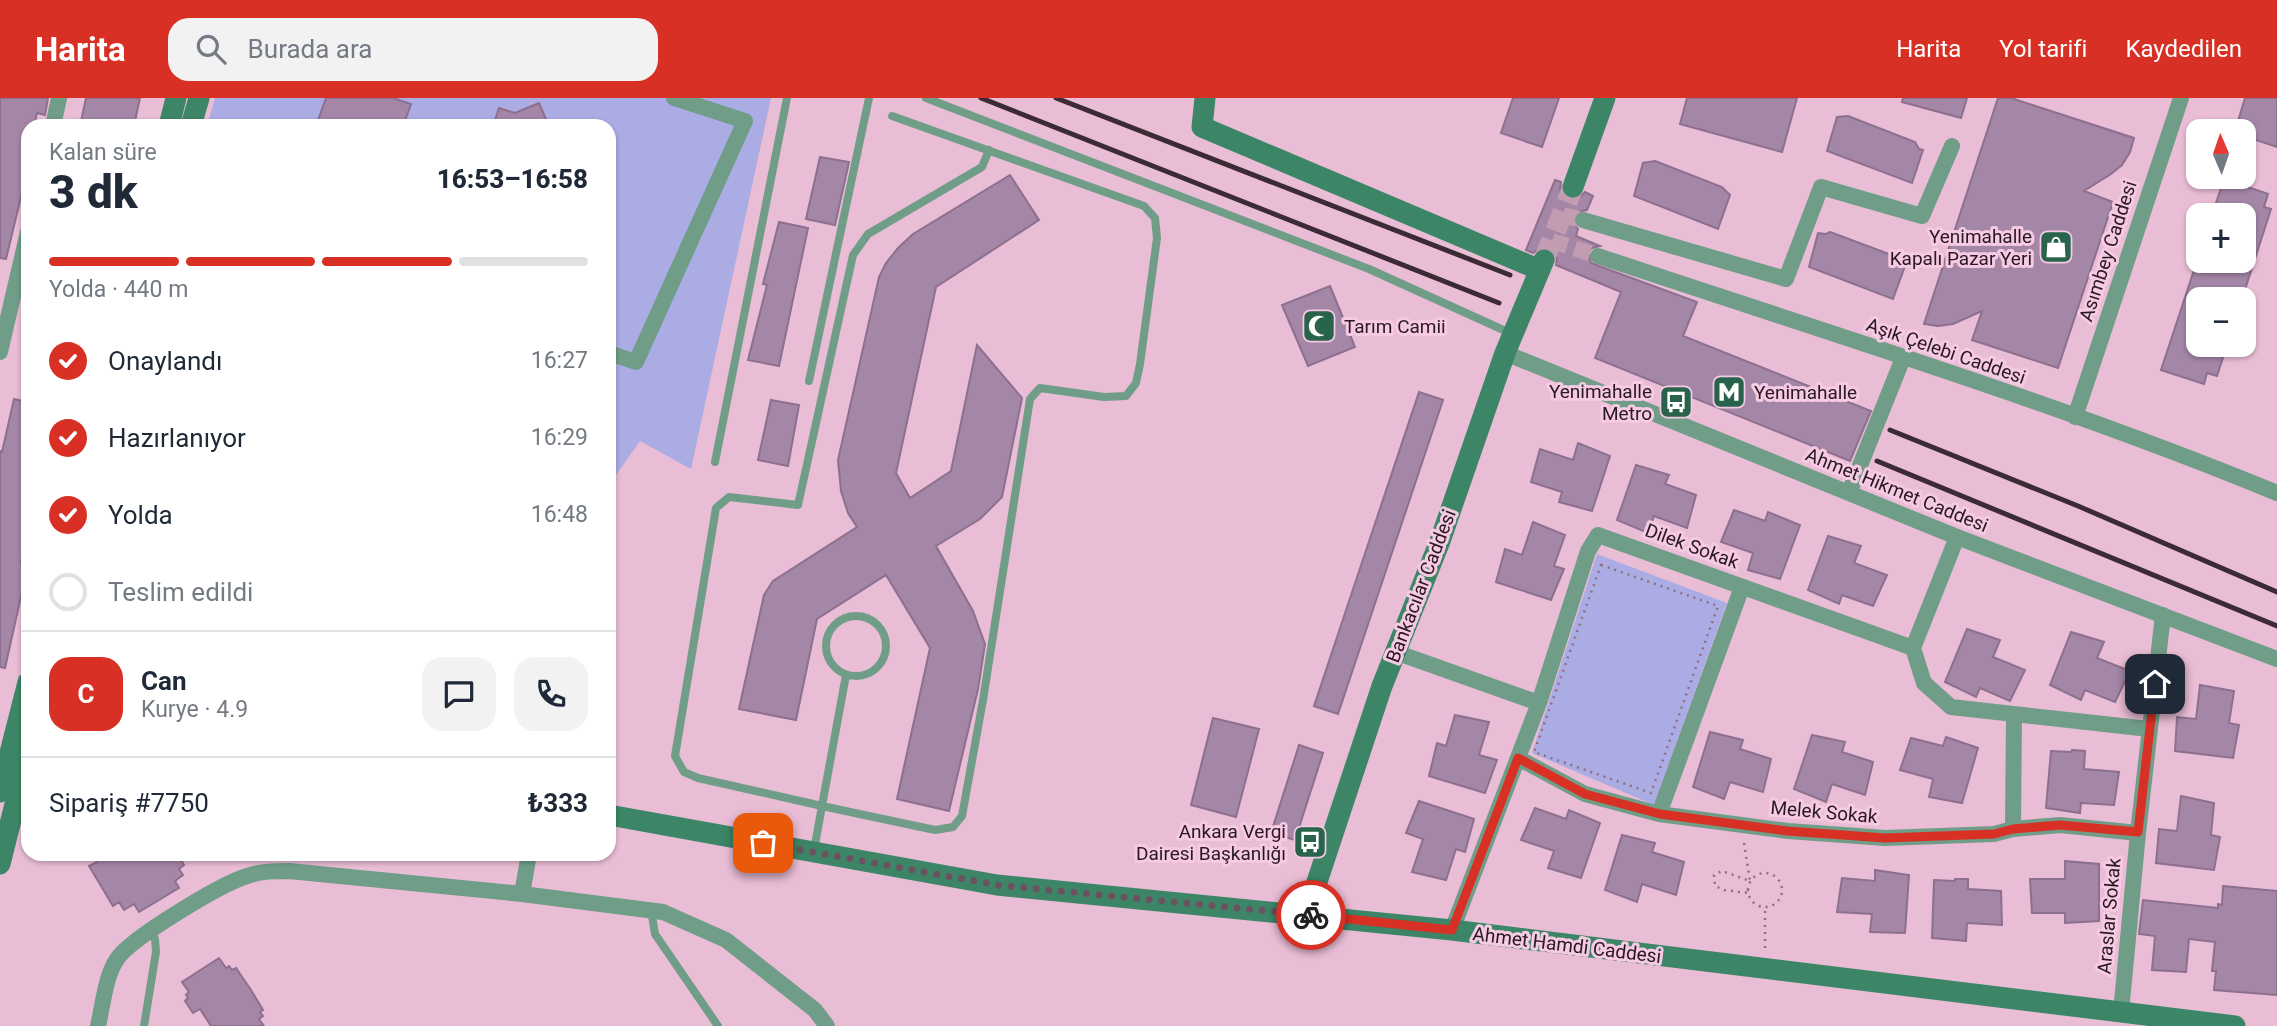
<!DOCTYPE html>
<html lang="tr">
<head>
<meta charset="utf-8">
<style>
	:root { --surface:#fff; --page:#f2f2f3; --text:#1f2937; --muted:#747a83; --line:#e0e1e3; --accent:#d93025 }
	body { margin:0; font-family:Roboto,sans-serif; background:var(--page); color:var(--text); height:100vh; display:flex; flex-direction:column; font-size:26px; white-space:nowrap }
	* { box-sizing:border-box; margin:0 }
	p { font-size:23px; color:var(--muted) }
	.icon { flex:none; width:38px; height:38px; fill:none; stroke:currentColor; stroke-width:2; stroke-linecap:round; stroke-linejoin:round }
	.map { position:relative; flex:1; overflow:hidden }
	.sheet { position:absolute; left:21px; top:21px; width:595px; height:742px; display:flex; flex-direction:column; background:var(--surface); border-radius:21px; box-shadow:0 2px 5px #0004 }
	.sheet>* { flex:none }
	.needle { width:46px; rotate:358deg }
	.buttons { position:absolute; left:2186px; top:21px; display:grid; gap:14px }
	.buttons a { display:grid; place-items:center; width:70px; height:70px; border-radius:14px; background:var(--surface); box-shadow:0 2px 5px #0004; font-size:35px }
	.pin { position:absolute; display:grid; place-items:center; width:60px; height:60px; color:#fff; margin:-30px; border-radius:14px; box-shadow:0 4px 10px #0006 }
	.courier { position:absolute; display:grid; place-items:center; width:70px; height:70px; margin:-35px; border:5px solid #d93025; border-radius:50%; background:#fff; color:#222; box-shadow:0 2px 9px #0007 }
	.head em { font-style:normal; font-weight:800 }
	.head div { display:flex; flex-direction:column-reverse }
	.head { display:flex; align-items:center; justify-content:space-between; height:119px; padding:0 28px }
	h1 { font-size:46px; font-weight:800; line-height:52px }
	.bar { display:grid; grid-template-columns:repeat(4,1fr); gap:10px 7px; align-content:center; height:84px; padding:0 28px }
	.bar i { height:9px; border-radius:5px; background:var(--line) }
	.bar .on { background:var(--accent) }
	.bar p { grid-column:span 4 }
	.line { display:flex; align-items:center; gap:18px; padding:0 28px; border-top:2px solid var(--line) }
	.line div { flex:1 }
	.round { display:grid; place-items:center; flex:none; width:74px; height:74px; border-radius:21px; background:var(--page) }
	ol { padding:0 28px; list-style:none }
	li { display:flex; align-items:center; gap:21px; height:77px }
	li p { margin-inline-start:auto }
	li .icon { padding:7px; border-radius:50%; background:var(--accent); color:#fff; stroke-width:4 }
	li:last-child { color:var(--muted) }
	li i { width:38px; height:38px; border:4px solid var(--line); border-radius:50% }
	header { display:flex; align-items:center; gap:42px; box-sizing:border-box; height:98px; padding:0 35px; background:var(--accent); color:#fff }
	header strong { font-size:33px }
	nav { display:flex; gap:38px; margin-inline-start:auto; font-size:24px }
	.search { width:490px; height:63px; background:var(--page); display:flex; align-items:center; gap:18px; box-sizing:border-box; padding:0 24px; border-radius:21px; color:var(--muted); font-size:26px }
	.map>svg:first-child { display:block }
</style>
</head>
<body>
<header>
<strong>Harita</strong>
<div class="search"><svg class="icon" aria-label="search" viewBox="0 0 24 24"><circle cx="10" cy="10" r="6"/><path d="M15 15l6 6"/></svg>Burada ara</div>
<nav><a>Harita</a><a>Yol tarifi</a><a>Kaydedilen</a></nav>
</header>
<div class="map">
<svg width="2277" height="928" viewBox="0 0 2277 928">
	<rect width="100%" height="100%" fill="#e9bdd5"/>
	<path fill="#abace4" d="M215,0h556l-80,371 -51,-28 -31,44v-359h-402z
		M1597,456l130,49 -73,202 -122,-52z"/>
	<path fill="#a486a7" stroke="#8d6f8f" stroke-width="2" d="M0,0h48l-3,17 -8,-2 -3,13h-6v28l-4,17 3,1 -21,87 -6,-1z
		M86,0h54l-6,28h-54z
		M326,0h67l18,6 -8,22h-87z
		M1513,0h46l-17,49 -41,-14z
		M1687,0h110l-15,54 -102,-28z
		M1903,0h64l-6,20 -59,-16z
		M1998,0h13l123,40 -4,14 -8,13 -11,9 -27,17 29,11 -55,166 -86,-28 10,-29 -29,13 -15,2 -14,-2z
		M2245,0h32v49l-33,-11v-5h-9z
		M539,5l10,23h-62l7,-3 5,-15 16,5z
		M1848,18l67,26 4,7 4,1 -11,33 -85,-32 10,-34z
		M820,59l29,5 -14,63 -29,-6z
		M1655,63l67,26 8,8 -12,34 -84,-33 9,-33z
		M1010,77l29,45 -103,67 -40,186 14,25 41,-27 26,-126 45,53 -20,99 -22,22 -44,27 37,65 12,33 -7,45 -29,122 -52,-12 33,-151 -44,-73 -69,44 -21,101 -57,-11 25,-114 9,-14 84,-54 -9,-14 -7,-22 -3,-31 41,-183 7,-14 12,-15 15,-14z
		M2224,81l44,15 -4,13 7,2 -29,90h-44v46h29l-10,31 -10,-3 -3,11 -43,-14 36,-109h47v-46h-32z
		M1555,82l6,2 -1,8 8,9 8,1 9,-8 8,4 -6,14 -11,2 -3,6v5l5,6 -2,7 24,10 -8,2 -4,4 3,11 106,39 -14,34 188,75 -21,50 -255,-103 26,-66 -65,-27 1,-7 -7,-10 -8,-1 -9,6 -7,-3z
		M779,124l29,6 -29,138 -31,-6 19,-75 -4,-1z
		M1830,134l67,25 4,7 4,2 -12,33 -84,-32 9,-34 8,1z
		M1330,188l25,61 -47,19 -26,-61z
		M1419,294l24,8 -105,314 -24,-8z
		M14,301l14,3v130l-7,30 7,3 -23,103 -5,-1v-216l2,1z
		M771,302l28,5 -11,61 -30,-6z
		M1578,345l32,13 -18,55 -33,-9 3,-10 -31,-10 9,-33 33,11z
		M1636,367l33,10 -4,9 31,11 -9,33 -33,-12 -6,17 -31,-13z
		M1734,412l31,11 3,-9 32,13 -20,54 -32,-9 5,-17 -32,-11z
		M1533,424l32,13 -11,31 10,3 -13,31 -55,-18 9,-33 17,6z
		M1828,438l33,10 -7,17 33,12 -14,31 -31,-11 -3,9 -31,-14z
		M1967,531l33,11 -7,17 32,13 -15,31 -30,-13 -4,9 -31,-15z
		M2071,534l33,10 -7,16 33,13 -15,31 -30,-12 -4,10 -31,-15z
		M2200,587l34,6 -5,32 10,2 -6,33 -58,-7 2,-34 19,2z
		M1455,617l34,7 -10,33 18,5 -12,33 -56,-17 8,-33 9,3z
		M1213,620l46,11 -23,88 -45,-12z
		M1710,634l33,8 -3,9 31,10 -8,33 -33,-10 -6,17 -31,-12z
		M1812,637l33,7 -3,10 31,10 -8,33 -33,-11 -6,18 -32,-13z
		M1946,639l32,11 -16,55 -33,-6 4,-18 -33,-9 11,-32 32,8z
		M1299,647l24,8 -28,87 -24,-7z
		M2072,652l13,1 -1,18 35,3 -5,33 -33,-2 -1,10 -34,-5 5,-57 21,1z
		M2181,698l33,7 -3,32 9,2 -6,33 -58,-7 3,-34 18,2z
		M1419,703l55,18 -9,33 -9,-3 -10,31 -34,-8 11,-33 -17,-6z
		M1535,710l31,11 3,-9 31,13 -19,55 -33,-10 6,-17 -33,-11z
		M1622,737l33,8 -3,9 32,10 -8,33 -34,-11 -5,18 -32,-12z
		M92,756h86l6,11 -5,4 4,6 -8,6 4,7 -40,24 -5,-8 -10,6 -5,-8 -6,4 -24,-40 8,-4z
		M2065,763l34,3v57l-34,2v-10h-33l-2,-34h35z
		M1875,772l34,5 -4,58 -35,-1 2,-18 -35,-2 5,-34 33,3z
		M1955,781h13v10l33,2 1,34 -35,-2 -1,18 -34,-3 2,-58 21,1z
		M2223,788l54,5v104l-63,-5 2,-19h-4l3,-29 -26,-3 -3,33 -34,-2 3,-34 -16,-2 4,-34 75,8v-4l4,1z
		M219,860l7,10 3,-2 3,4 4,-2 15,22 12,20 -3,2 3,4 -4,3 5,7h-53l-11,-17 -7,4 -8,-12 3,-3 -2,-3 3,-3 -7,-10z"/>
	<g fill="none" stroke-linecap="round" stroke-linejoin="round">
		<path stroke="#c29cb1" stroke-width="16" stroke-dasharray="16 8" stroke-linecap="butt" d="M1563,117l20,5
			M1552,143l46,15"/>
		<path stroke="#c29cb1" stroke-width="21" stroke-dasharray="21 10" stroke-linecap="butt" d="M1544,162l29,-73"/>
		<path stroke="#8f7081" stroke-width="2.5" stroke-dasharray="2 5" stroke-linecap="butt" d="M1601,467l117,41 -67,187 -117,-41z
			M1744,745l6,38 -28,-10 -8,4 1,11 9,4 24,3
			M1748 792a17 17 0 1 1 34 0a17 17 0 1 1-34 0Z
			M1765,850v-40"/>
		<path stroke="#709d88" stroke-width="8" d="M926,0l443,171 141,64
			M809,283l60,-283
			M715,364l72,-364
			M826 548a30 30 0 1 1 60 0a30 30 0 1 1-60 0Z
			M846,577l-24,131 113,24 18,-3 9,-11 21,-116 47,-301 10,-11 64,9 22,-1 10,-13 4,-19 17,-126 -2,-20 -11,-12 -252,-90
			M814,752l8,-44 -124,-28 -14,-6 -9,-16 41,-248 13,-11 69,8 55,-250 15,-21 114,-67 7,-17
			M651,812l4,24 63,92
			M144,928l12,-74 -1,-13 -4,-7"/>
		<path stroke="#709d88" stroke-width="16" d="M53,28l6,-28
			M1583,122l203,59 35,-92 101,29 30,-70
			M1598,158c227,76 458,146 679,237
			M0,254l28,-120
			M609,255l27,9 109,-241 -71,-23
			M1505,255l452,184 320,122
			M2075,319l106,-319
			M1849,395l54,-135
			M1913,550l11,35 27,24 198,22
			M1913,550l44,-111
			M1395,554l144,51
			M1518,660l67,36 74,20 129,17 97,7 109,-4 19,-5 47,-4 78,8
			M1659,716l83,-227
			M2013,731l1,-115
			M522,796l7,-40
			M1452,832l87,-227 49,-152 10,-16 315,113
			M2121,914l17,-179 25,-218
			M98,928c5,-21 7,-49 19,-67 14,-21 104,-75 130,-83 14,-5 28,-5 42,-5l233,23 141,18 63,28 89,70 12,16"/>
		<path stroke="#3c8667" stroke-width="21" d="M1205,0l-3,29 338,143
			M169,28l7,-28
			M191,28l8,-28
			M1573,89l32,-89
			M0,694l28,-110
			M609,717l388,70 455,45 783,96
			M0,766l28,-112
			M1306,817l76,-229 58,-145 65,-188 39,-93"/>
		<path stroke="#3c2a35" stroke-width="5" d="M981,0l518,205
			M1056,0l454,177
			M1890,332l188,76 199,86
			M1877,363l400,165"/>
	</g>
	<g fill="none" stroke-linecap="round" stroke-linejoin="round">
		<path stroke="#6c5261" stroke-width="7" stroke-dasharray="0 12.6" d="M763,745l234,42 314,30"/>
		<path stroke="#d93025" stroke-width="9" d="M1311,817l141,15 66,-172 67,36 75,20 127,17 98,7 109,-4 19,-5 47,-4 78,7 17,-148"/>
	</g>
	<defs>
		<symbol id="shop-square" viewBox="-11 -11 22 22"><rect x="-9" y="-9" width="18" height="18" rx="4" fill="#2a634b" stroke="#f6cae3"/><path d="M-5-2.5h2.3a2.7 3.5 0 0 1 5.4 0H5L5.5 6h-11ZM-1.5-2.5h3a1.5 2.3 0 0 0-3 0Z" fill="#fff"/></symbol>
		<symbol id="mosque-square" viewBox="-11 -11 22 22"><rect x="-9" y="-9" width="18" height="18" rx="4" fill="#2a634b" stroke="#f6cae3"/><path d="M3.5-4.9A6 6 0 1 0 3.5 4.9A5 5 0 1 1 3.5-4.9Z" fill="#fff"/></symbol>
		<symbol id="metro-square" viewBox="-11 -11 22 22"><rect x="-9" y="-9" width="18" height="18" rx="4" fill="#2a634b" stroke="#f6cae3"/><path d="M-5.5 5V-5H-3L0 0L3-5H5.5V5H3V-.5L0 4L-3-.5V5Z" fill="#fff"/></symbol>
		<symbol id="bus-square" viewBox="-11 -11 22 22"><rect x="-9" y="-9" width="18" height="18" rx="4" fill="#2a634b" stroke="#f6cae3"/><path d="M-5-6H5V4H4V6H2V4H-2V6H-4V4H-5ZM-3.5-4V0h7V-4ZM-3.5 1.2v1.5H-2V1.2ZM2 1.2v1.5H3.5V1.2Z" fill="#fff"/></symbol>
	</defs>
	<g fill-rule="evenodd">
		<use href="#shop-square" x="2037" y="130" width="38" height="38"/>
		<use href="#mosque-square" x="1300" y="209" width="38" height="38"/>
		<use href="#metro-square" x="1710" y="275" width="38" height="38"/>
		<use href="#bus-square" x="1657" y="285" width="38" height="38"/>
		<use href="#bus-square" x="1291" y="725" width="38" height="38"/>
	</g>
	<g text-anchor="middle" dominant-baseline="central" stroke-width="6" stroke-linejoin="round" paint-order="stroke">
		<g font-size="19" fill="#281922" stroke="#f6cae3" text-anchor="end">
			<text x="2032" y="138">Yenimahalle<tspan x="2032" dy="22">Kapalı Pazar Yeri</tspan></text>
			<text x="1344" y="228" text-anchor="start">Tarım Camii</text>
			<text x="1652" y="293">Yenimahalle<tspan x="1652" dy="22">Metro</tspan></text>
			<text x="1754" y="294" text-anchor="start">Yenimahalle</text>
			<text x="1286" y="733">Ankara Vergi<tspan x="1286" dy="22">Dairesi Başkanlığı</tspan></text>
		</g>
		<g font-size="19" fill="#281922" stroke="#f6cae3">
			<text transform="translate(2108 153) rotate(-72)">Asımbey Caddesi</text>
			<text transform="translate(1946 253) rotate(19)">Aşık Çelebi Caddesi</text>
			<text transform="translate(1897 392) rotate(22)">Ahmet Hikmet Caddesi</text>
			<text transform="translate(1692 448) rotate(20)">Dilek Sokak</text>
			<text transform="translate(1421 488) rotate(-69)">Bankacılar Caddesi</text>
			<text transform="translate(1824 714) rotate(5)">Melek Sokak</text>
			<text transform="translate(2109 818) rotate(-85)">Araslar Sokak</text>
			<text transform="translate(1567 847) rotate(7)">Ahmet Hamdi Caddesi</text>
		</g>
	</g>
</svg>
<div class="buttons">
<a><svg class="needle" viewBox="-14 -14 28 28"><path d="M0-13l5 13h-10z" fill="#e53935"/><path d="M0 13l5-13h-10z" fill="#747a83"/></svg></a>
<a>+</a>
<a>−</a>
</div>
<div class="pin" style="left:763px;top:745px;background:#ea580c"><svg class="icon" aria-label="bag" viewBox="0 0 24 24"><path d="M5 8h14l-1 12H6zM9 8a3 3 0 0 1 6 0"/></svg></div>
<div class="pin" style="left:2155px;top:586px;background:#1f2937"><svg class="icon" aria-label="home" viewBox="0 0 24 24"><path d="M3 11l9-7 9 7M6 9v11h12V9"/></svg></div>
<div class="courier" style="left:1311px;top:817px"><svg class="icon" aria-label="bike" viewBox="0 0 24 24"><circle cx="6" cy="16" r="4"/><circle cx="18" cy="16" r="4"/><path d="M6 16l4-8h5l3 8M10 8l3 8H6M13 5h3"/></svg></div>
<section class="sheet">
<div class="head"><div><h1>3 dk</h1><p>Kalan süre</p></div><em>16:53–16:58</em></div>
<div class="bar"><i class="on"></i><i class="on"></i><i class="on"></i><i></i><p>Yolda · 440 m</p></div>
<ol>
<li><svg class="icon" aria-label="check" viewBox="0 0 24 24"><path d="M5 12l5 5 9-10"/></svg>Onaylandı<p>16:27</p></li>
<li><svg class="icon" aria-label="check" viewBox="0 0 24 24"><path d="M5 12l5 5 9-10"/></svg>Hazırlanıyor<p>16:29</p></li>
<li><svg class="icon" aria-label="check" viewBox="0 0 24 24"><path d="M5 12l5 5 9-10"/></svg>Yolda<p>16:48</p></li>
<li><i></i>Teslim edildi</li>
</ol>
<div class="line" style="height:126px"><b class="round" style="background:var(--accent);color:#fff">C</b><div><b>Can</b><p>Kurye · 4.9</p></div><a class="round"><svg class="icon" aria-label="chat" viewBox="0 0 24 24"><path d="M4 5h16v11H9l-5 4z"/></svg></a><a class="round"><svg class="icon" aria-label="phone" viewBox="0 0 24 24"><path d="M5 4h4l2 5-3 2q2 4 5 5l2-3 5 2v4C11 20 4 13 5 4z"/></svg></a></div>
<div class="line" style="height:91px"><div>Sipariş #7750</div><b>₺333</b></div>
</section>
</div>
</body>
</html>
